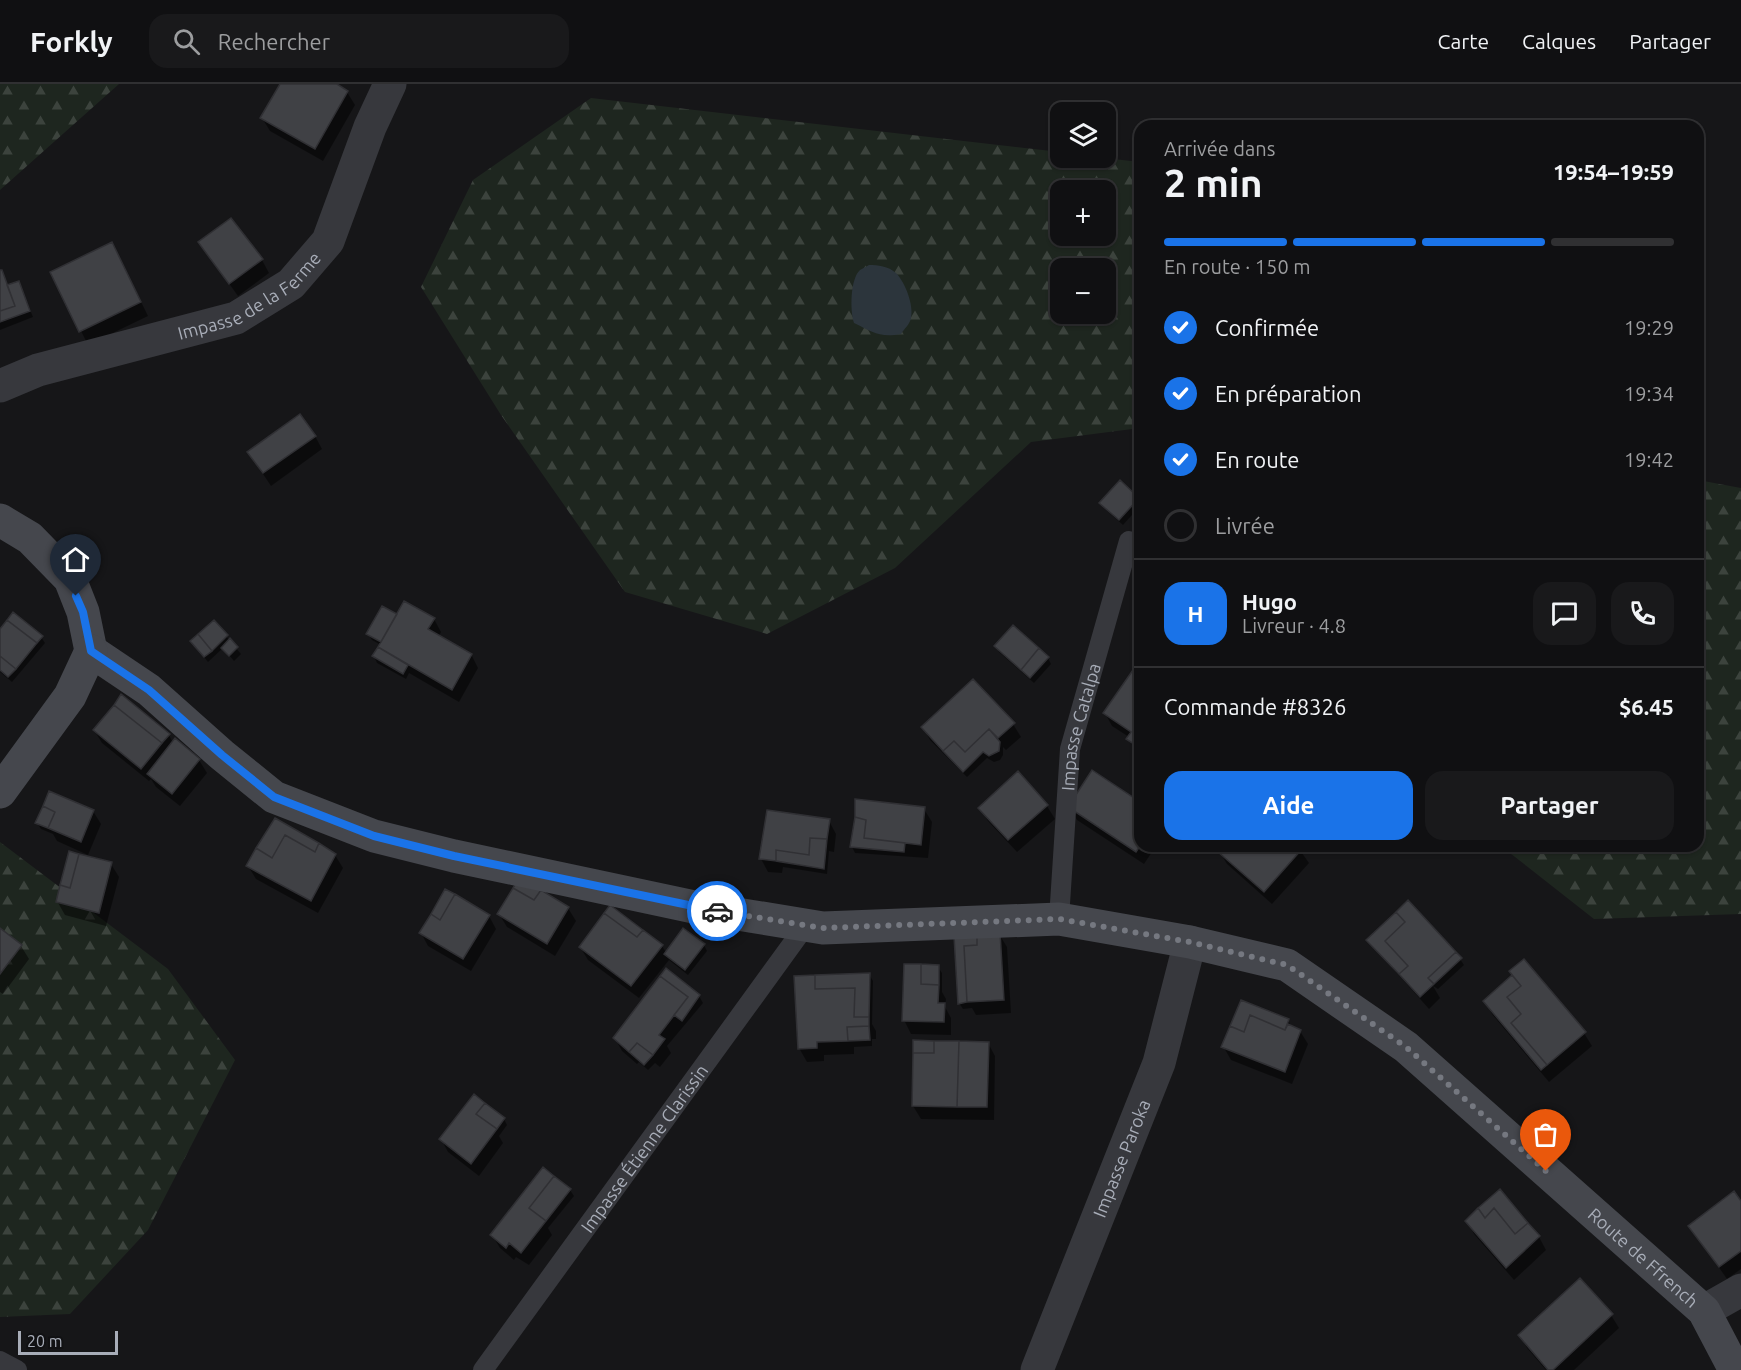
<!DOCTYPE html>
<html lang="fr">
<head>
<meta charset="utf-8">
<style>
	:root { --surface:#101012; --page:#19191b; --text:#f1f3f6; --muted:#9c9d9f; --line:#303032; --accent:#1a73e8 }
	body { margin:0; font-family:Ubuntu,sans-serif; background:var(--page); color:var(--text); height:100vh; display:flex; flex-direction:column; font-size:22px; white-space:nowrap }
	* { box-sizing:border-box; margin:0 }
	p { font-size:20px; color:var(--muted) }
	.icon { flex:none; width:33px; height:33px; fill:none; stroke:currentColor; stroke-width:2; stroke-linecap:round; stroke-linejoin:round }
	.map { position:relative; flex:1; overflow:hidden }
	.sheet { position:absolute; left:1134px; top:36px; width:570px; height:732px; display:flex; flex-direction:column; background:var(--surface); border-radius:18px; box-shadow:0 2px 4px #0004,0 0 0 2px var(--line) }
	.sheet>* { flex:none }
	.buttons { position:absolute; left:1050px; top:18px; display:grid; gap:12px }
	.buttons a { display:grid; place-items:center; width:66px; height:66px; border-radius:12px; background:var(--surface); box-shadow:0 2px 4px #0004,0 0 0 2px var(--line); font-size:30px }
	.scale { position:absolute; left:18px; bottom:15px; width:100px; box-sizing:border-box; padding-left:6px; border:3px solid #a8adb8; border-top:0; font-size:16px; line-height:21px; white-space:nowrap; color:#a8adb8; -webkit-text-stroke:4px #111113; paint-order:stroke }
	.pin { position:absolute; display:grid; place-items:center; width:51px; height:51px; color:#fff; margin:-62px -26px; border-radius:50% 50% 50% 0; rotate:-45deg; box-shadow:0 0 6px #0007 }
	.pin .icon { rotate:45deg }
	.courier { position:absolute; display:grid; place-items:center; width:60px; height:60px; margin:-30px; border:4px solid #1a73e8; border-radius:50%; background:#fff; color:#222; box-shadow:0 2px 8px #0007 }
	.summary em { font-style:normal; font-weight:700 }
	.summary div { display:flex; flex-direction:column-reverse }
	.summary { display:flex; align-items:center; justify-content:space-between; height:102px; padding:0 30px }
	h1 { font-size:39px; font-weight:700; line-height:45px }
	.bar { display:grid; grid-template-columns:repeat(4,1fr); gap:9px 6px; align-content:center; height:72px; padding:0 30px }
	.bar i { height:8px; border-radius:4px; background:var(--line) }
	.bar .active { background:var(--accent) }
	.bar p { grid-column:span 4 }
	.line { display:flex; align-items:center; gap:15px; padding:0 30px; border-top:2px solid var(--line) }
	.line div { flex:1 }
	.round { display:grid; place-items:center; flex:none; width:63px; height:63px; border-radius:18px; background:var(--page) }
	ol { padding:0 30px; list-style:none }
	li { display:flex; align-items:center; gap:18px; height:66px }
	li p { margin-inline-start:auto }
	li .icon { padding:6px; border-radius:50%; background:var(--accent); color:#fff; stroke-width:4 }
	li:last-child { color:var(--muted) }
	li i { width:33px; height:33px; border:3px solid var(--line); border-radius:50% }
	.primary-button { display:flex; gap:12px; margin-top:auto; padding:12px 30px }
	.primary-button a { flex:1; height:69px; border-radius:18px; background:var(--accent); color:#fff; font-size:24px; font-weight:700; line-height:69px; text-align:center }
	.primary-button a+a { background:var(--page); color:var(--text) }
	header { display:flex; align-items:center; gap:36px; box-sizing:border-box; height:84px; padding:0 30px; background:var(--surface); border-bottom:2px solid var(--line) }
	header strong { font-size:28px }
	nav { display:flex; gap:33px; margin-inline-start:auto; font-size:21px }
	.search { width:420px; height:54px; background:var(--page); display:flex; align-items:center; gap:15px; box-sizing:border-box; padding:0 21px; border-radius:18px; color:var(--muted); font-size:22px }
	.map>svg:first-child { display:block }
</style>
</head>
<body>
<header>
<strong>Forkly</strong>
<div class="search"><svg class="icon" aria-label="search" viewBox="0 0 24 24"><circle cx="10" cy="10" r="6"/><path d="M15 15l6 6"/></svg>Rechercher</div>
<nav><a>Carte</a><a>Calques</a><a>Partager</a></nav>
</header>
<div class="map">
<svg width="1741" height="1286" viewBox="0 0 1741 1286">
	<defs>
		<pattern id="forest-firs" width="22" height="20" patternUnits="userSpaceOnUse" patternTransform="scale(1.5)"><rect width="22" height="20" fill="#1e261f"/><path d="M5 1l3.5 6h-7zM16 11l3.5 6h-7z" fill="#3c433d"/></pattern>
	</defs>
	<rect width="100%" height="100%" fill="#161618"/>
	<path fill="url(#forest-firs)" fill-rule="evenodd" d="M0,0h119l-119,106z
		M591,14l469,54v6h44l36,4v266l-109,14 -136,126 -128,66 -142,-42 -124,-177 -80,-128 52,-107zM1060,106h46v46h-46zM1060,184h46v46h-46z
		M1698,396l43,8v426l-147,5 -93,-73h197z
		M0,758l168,127 67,91 -87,170 -78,84 -70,3z"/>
	<path fill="#2c353c" d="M869,181c9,0 19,1 27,8 9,9 18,32 15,45 -1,6 -7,11 -10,16 -22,4 -28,-2 -47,-11 -4,-12 -4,-44 6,-53 3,-2 6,-3 9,-5z"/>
	<path fill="#0007" d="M282,0h52l13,8 8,13 -32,56 -53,-30 -8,-13z
		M200,159l62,17 7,13 -31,23z
		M119,173l29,59 -60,29 -36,-72z
		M0,188l9,14 10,-3 14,34 -33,13z
		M315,352l7,13 -51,37 -22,-33z
		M1137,414l3,8 -17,19 -18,-16 -4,-6z
		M397,532l37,3 7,13 -2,4 32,18 7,14 -19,34 -50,-29 -3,6 -29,-16 -3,-7 7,-11 -9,-5 -4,-6z
		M214,538l27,32 -7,7 -11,-13 -15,14 -12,-15z
		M0,547l41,6 4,6 -33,39 -12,-10z
		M996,562l52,12 3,6 -17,19 -35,-31z
		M1140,578v93l-5,-3 -6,-15 -17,-11 -7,-13z
		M1013,640l8,13 -15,13 -3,-3v8l-3,5 -6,2 -7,-4 -20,19 -37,-37 -7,-13z
		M94,646l75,5 4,8 2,-3 24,20 8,13 -27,33 -24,-19 -5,-8 -2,2 -47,-38z
		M1140,720v42h16l-12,18 -67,-44 -7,-13z
		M1047,722l8,13 -38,33 -29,-31 -8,-13z
		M924,725l8,13 -4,36 -73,-5 -3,-6z
		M93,727l8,13 -13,31 -31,-14 -4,-7 -12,-5 -4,-6z
		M829,737l7,13 -2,18 -5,-1 -2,23 -44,-7 -1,6 -14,-1 -7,-13z
		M1224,762h73l12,17 -37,41 -45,-40 -8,-13z
		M335,771l8,13 -25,45 -62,-34 -8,-13z
		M111,780l8,13 -13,49 -41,-11 -8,-14z
		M520,795l48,29 8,13 -21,35 -48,-29 -8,-13z
		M489,832l7,13 -25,42 -43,-25 -7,-13z
		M0,846l21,16 8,13 -26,35 -3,-2z
		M999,850l8,13 4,66 -35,2 -4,-7 -9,1 -4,-6z
		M1368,856l92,19 4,6 -26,24 -5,-3 7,12 -11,11z
		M704,861l3,6 -19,24 -19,-15 -30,38 -51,-38 -8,-13 82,-1 5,8z
		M938,883l4,6v19l4,7 -1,8 6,11v17l-40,-1 -7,-14z
		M869,890l4,7 -1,43 4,7v8h-4v7l-18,1v7l-30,1v6l-17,1 -8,-14z
		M1513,892l71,57 8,13 -43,36 -57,-68 -7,-13z
		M699,912l4,7 -36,43 4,7 -11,14 -5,-4 -7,7 -9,-8 -2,2 -15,-13 -7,-13z
		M1288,936l3,6 9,5 8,13 -16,40 -61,-24 -8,-14z
		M988,959l7,13 -1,64 -73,-1 -8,-13z
		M504,1035l3,6 -8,11 4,7 -24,33 -31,-24 -7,-13z
		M554,1094l16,12 4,6 -26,32 4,7 -23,30 -13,-8 -2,3 -14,-12 -8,-13z
		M1741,1120v65l-14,10 -37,-53z
		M1467,1137l60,3 12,13 7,13 -32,30 -40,-46z
		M1611,1231l8,13 -45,42h-28l-19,-22 -7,-13z"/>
	<path fill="#404145" stroke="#303034" stroke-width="1.5" d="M280,0h57l11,7 -33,58 -55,-31z
		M231,134l32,41 -34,25 -31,-42z
		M112,158l29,60 -62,30 -29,-60z
		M0,186h2l13,36 -15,5z
		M19,197l11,30 -30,11v-11l15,-5 -8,-21z
		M300,330l16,22 -53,37 -16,-21z
		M1120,396l19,18 -20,22 -20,-17z
		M404,517l31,17 -7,11 44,25 -20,36 -74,-43z
		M382,522l15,8 -16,28 -15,-8z
		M13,528l30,24 -6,7 -30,-23z
		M7,536l30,23 -21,26 -16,-13v-27z
		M214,536l14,15 -16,16 -14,-17z
		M1013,541l26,23 -18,22 -27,-24z
		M198,550l14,17 -8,6 -14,-16z
		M230,554l8,9 -9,9 -8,-8z
		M378,563l30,18 -5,9 -31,-18z
		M1039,564l10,9 -19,21 -9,-8z
		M0,572l16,13 -8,8 -8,-7z
		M1140,576v88l-14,-9 5,-7 -28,-19z
		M973,595l42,44 -17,15 -9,-9 -24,23 -11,-11 -11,10 -22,-24z
		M121,610l49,40 -8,9 -48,-38z
		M114,621l48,38 -21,26 -48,-39z
		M989,645l11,13 -1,9 -10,5 -6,-4 -20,20 -20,-21 11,-10 11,11z
		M175,654l25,21 -28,35 -25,-20z
		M1092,686l48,32v44l-4,6 -68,-45z
		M1018,687l30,34 -40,35 -30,-32z
		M49,707l45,19 -13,32 -33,-14 7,-16 -12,-6z
		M855,715l70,8 -4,38 -57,-7 2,-18 -11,-3z
		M43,722l12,6 -7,16 -13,-5z
		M767,726l63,9 -3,20 -17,-1 -1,17 -33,-5v11l-17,-2z
		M855,733l11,3 -2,18 41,5 -1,9 -54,-5z
		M275,734l44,25 -4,9 -30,-17 -13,23 -16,-10z
		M285,751l30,17 4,-9 17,11 -25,47 -65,-35 10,-18 16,10z
		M810,754l17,1 -3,30 -48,-8v-11l33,5z
		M1222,762h77l3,3 -38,43 -47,-41z
		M69,767l10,3 -9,34 -10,-3z
		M79,770l33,8 -13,51 -43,-11 4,-17 10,3z
		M520,793l21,13 -7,10 -21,-12z
		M513,804l21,12 7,-10 28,17 -22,37 -50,-30z
		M445,805l10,5 -15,26 -9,-6z
		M455,810l35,21 -27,44 -44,-26 12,-19 9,6z
		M1408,816l48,52 -28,26 6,6 -14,13 -21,-23 9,-8 -23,-25 20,-19 -9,-10z
		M610,821l33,25 -6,7 -33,-24z
		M1396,828l9,10 -20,19 23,25 -9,8 -33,-34z
		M604,829l33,24 6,-7 20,15 -32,41 -52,-39z
		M0,844l22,17 -22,29z
		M683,844l22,16 -20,26 -21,-16z
		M977,848v13l-13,1 3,56 -9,2 -4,-68z
		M977,848h23l4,68 -37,2 -3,-56 13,-1z
		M1456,868l6,6 -28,26 -6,-6z
		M1524,875l62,73 -39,33 -36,-42 10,-9 -14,-17 14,-11 -12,-15z
		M904,880h17v20l18,1 -1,18h7l-1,19 -42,-1z
		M921,880l18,1v20l-18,-1z
		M666,884l34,27 -18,26 -8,-6 14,-18 -28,-21z
		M870,889l-1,44h-15l1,-29 -40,1v-14z
		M815,891v14l40,-1 -1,29h15v9l-22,1 1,14 -31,1v6l-19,1 -4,-73z
		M1512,891l9,11 -14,11 14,17 -10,9 36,42 -6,5 -58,-69z
		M660,892l28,21 -29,38 6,4 -12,16 -16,-12 -8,9 -16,-14z
		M1241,916l48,19 -4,11 -35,-15 -6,17 -14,-6z
		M1250,931l35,15 3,-6 13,6 -16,42 -64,-25 9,-21 14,6z
		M869,942l1,14 -22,1 -1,-14z
		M913,956l21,1v12h-21z
		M934,957h25l-2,66 -45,-1 1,-53h21z
		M959,957l30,1 -2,65h-30z
		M637,959l16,12 -9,10 -15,-13z
		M474,1010l11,9 -9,11 21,15 -26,35 -32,-25z
		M485,1019l20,15 -8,11 -21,-15z
		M543,1083l11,9 -25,32 17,13 -25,32 -12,-10 -3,5 -16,-13z
		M554,1092l17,13 -25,32 -17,-13z
		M1500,1105l28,34 -13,11 -21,-26 -9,10 -7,-10z
		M1734,1107l7,10v50l-22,16 -31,-41z
		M1478,1124l7,10 9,-10 21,26 13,-11 12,13 -34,32 -41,-47z
		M1580,1194l33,36 -60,56h-5l-30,-35z"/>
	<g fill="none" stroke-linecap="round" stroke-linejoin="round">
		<g stroke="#37383d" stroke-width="20">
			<path id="s1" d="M1059,835l11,-170 59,-208"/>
			<path d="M0,1277l17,9"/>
			<path id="s2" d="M483,1286l323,-445"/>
		</g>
		<g stroke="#37383d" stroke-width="33">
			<path id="s3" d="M0,302l38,-16 198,-52 55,-34 37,-43 42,-114 20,-43"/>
			<path d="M1704,1227l37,-21"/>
			<path id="s4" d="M1037,1286l122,-307 31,-121"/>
		</g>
		<g stroke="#45474d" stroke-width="33">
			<path d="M0,436l30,18 40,41 13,33 8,39"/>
			<path id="s5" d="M91,567l58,39 73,65 52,42 100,39 80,20 240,51 129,21 236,-9 131,23 97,23 119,82 298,264 31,59"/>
			<path d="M0,708l70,-96 21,-45"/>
		</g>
	</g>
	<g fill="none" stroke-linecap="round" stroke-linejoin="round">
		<path stroke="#757880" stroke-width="6" stroke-dasharray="0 10.8" d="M717,827l106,17 236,-9 131,23 97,23 119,82 140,124"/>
		<path stroke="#1a73e8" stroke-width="8" d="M76,512l7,16 8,39 58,39 73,65 52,42 100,39 80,20 263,55"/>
	</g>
	<g text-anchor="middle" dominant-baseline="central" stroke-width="5" stroke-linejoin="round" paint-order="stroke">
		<g font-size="18" fill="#a8adb8" stroke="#111113">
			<text stroke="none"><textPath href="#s3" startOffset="268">Impasse de la Ferme</textPath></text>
			<text stroke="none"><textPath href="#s1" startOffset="194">Impasse Catalpa</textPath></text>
			<text stroke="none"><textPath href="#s2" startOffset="274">Impasse Étienne Clarissin</textPath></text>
			<text stroke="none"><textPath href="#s4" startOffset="228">Impasse Paroka</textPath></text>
			<text stroke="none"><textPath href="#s5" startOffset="1731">Route de Ffrench</textPath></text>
		</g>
	</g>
</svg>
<div class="buttons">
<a><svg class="icon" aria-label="layers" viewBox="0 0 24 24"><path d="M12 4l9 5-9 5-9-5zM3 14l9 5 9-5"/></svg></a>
<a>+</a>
<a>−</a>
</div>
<div class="scale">20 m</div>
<div class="pin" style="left:1546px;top:1087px;background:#ea580c"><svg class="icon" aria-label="bag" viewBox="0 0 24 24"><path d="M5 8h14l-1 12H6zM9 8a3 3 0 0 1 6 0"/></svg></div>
<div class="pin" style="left:76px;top:512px;background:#1f2937"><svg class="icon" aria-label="home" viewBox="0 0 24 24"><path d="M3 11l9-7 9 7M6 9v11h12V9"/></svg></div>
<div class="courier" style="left:717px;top:827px"><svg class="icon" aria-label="car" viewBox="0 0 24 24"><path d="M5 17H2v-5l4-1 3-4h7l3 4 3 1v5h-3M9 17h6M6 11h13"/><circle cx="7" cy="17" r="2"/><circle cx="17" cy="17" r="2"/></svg></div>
<section class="sheet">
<div class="summary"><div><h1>2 min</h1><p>Arrivée dans</p></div><em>19:54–19:59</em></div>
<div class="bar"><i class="active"></i><i class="active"></i><i class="active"></i><i></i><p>En route · 150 m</p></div>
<ol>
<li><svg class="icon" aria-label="check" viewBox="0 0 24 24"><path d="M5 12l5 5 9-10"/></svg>Confirmée<p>19:29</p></li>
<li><svg class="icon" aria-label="check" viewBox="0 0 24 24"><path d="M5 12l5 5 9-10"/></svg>En préparation<p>19:34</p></li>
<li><svg class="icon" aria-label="check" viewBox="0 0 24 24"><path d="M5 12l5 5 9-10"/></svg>En route<p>19:42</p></li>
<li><i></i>Livrée</li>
</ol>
<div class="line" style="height:108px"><b class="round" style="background:var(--accent);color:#fff">H</b><div><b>Hugo</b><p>Livreur · 4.8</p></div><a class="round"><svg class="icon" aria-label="chat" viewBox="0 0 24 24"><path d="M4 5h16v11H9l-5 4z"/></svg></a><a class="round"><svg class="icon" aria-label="phone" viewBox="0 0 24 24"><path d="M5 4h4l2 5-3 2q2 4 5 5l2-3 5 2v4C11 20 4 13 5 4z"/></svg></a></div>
<div class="line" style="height:78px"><div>Commande #8326</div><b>$6.45</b></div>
<div class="primary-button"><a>Aide</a><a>Partager</a></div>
</section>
</div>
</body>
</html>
